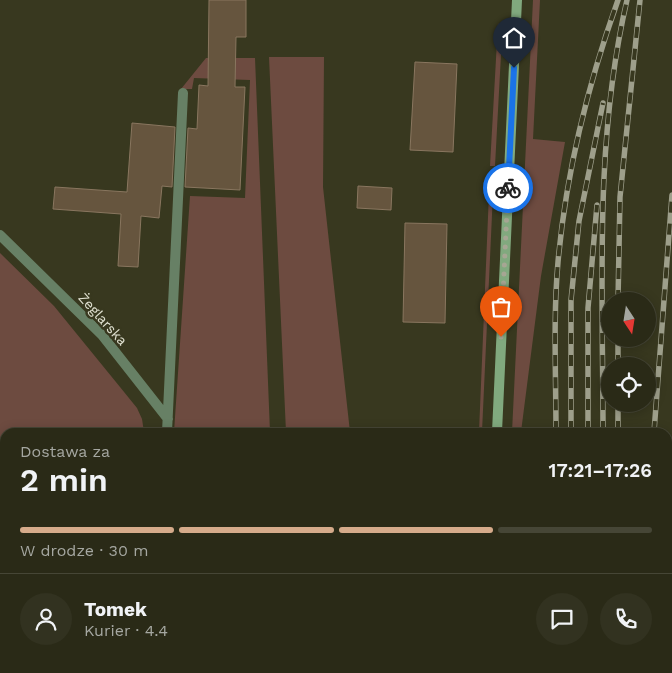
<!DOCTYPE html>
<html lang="pl">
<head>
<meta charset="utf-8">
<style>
	:root { --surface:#2a2a17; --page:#323220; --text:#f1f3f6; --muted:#a5a7a1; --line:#464636; --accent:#d6ab8b }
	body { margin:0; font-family:"Work Sans",sans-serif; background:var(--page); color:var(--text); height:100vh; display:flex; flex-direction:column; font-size:19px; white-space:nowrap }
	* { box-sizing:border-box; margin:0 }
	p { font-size:16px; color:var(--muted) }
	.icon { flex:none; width:28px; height:28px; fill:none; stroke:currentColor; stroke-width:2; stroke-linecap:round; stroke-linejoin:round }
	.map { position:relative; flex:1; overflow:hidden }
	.sheet { position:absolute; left:0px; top:428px; width:672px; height:246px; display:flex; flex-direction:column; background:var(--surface); border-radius:15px 15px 0 0; box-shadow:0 2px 12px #0003,0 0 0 1px var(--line) }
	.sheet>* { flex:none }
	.needle { width:32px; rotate:168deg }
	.fabs { position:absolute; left:601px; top:292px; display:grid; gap:10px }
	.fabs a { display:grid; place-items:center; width:55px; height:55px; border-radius:50%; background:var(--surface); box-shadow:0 2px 12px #0003,0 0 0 1px var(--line); font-size:25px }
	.pin { position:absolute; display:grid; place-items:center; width:42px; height:42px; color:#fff; margin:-51px -21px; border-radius:50% 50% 50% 0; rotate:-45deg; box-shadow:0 0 5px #0007 }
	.pin .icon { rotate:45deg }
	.courier { position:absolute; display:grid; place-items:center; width:50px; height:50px; margin:-25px; border:4px solid #1a73e8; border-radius:50%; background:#fff; color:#222; box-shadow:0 1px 6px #0007 }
	.summary em { font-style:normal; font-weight:600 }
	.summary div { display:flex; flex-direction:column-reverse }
	.summary { display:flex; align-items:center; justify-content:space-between; height:85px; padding:0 20px }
	h1 { font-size:32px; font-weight:600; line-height:38px }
	.bar { display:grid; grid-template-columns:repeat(4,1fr); gap:8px 5px; align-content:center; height:60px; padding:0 20px }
	.bar i { height:6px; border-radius:4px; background:var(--line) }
	.bar .on { background:var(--accent) }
	.bar p { grid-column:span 4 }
	.line { display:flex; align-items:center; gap:12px; padding:0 20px; border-top:1px solid var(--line) }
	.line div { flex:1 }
	.round { display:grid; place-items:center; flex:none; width:52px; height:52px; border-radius:26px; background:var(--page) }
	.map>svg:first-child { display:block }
</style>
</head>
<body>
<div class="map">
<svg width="672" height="673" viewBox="0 0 672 673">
	<rect width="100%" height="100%" fill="#38381f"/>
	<path fill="#6d4b40" d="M533,0h7l-7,139 32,3 -24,134 -20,156h-9z
		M498,23l4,13 -7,130h-5z
		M269,57h55l-1,130 27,245h-64z
		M206,58h49l15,374h-96l16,-236 55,2 5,-118 -56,-2 -2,11h-11z
		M489,193h4l-11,239h-3z
		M0,253l54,53 66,81 17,21 5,11 2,13h-139v237h163v4h-168z
		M185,669h90v4h-90z
		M291,669h92v4h-92z"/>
	<path fill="#66553e" stroke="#89765f" d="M209,0h37v37h-10l-1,50h10l-5,103 -55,-3 3,-59 9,1 2,-44 9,1z
		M415,62l42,2 -4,88 -43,-2z
		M132,123l43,4 -3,60 -10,-1 -3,32 -18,-2 -3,51 -20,-1 3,-52 -68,-5 2,-22 72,5z
		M358,186l34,2 -1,22 -34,-2z
		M405,223l42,1 -2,99 -42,-1z"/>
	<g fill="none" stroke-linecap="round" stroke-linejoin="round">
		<path stroke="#678065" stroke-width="10" d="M0,235l102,100 66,84
			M167,432l16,-339
			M176,669l1,4"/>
		<path stroke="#81a97e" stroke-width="10" d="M497,432l20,-432
			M486,673v-4"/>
		<defs>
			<path id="rail" d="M618,301l2,-104 20,-197
				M618,366v-27
				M556,432c0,-56 -3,-114 2,-170 8,-89 30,-178 60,-262
				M571,432v-132l8,-79 24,-118
				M588,432v-124l9,-103
				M603,432c0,-144 -9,-290 24,-432
				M618,432v-28
				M654,432l18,-237
				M556,669v4
				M572,669v4
				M589,669v4
				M604,669v4
				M650,669v4"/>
		</defs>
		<use href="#rail" stroke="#9e9f8b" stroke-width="5.5"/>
		<use href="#rail" stroke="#38381f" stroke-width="4" stroke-dasharray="11" stroke-linecap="butt"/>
	</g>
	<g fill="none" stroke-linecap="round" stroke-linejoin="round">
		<path stroke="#a6a693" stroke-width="5" stroke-dasharray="0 9" d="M501,337l7,-149"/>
		<path stroke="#1a73e8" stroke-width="6" d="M508,188l6,-120"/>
	</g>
	<g text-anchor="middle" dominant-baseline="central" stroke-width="5" stroke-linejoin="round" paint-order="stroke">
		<g font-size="14" fill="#e1e2d2" stroke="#38381f">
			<text transform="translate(103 319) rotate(48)">Żeglarska</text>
		</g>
	</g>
</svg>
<div class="fabs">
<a><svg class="needle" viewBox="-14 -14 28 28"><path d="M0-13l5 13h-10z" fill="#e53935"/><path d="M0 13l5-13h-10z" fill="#a5a7a1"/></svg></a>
<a><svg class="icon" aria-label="locate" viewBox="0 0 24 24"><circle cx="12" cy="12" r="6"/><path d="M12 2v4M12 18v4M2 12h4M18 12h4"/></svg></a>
</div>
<div class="pin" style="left:501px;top:337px;background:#ea580c"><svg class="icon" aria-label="bag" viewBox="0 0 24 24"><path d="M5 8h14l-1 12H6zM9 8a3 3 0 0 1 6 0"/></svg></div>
<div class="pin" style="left:514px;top:68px;background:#1f2937"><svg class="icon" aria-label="home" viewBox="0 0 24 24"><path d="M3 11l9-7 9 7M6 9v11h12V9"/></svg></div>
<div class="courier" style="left:508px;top:188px"><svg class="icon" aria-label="bike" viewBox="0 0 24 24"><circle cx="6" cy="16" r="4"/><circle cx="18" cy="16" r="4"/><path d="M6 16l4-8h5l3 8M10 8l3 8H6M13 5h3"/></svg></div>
<section class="sheet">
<div class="summary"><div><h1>2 min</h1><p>Dostawa za</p></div><em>17:21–17:26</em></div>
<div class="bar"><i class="on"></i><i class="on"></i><i class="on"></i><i></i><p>W drodze · 30 m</p></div>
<div class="line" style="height:90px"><a class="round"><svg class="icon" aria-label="person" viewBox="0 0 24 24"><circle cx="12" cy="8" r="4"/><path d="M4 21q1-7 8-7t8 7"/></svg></a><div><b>Tomek</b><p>Kurier · 4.4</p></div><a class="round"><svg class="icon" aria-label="chat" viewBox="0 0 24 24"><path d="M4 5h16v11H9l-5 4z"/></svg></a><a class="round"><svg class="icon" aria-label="phone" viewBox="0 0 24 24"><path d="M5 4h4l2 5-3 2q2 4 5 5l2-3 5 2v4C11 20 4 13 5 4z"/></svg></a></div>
</section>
</div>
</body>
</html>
